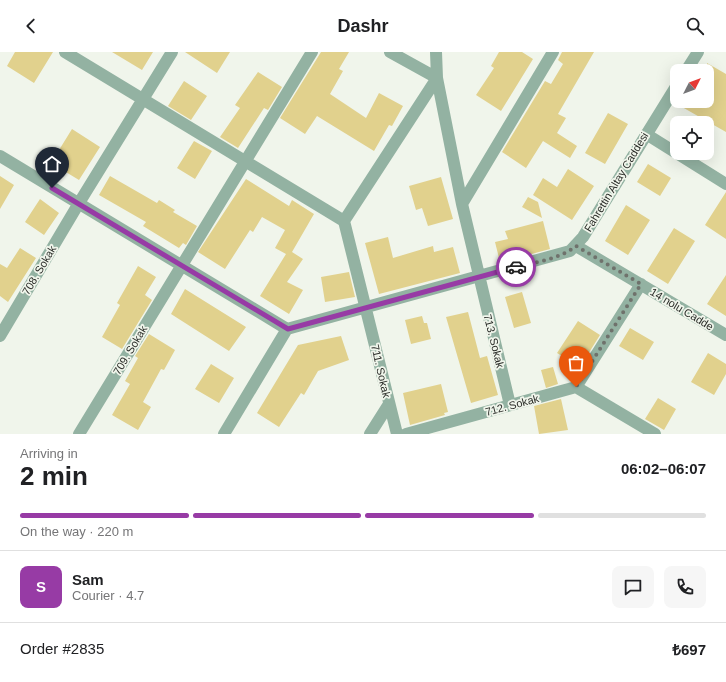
<!DOCTYPE html>
<html lang="en">
<head>
<meta charset="utf-8">
<style>
	:root { --surface:#fff; --page:#f6f6f6; --text:#202124; --muted:#757577; --line:#e0e0e0; --accent:#973ba5 }
	body { margin:0; font-family:Helvetica,sans-serif; background:var(--page); color:var(--text); height:100vh; display:flex; flex-direction:column; font-size:15px; white-space:nowrap }
	* { box-sizing:border-box; margin:0 }
	p { font-size:13px; color:var(--muted) }
	.icon { flex:none; width:22px; height:22px; fill:none; stroke:currentColor; stroke-width:2; stroke-linecap:round; stroke-linejoin:round }
	.map { position:relative; height:382px; overflow:hidden }
	.panel { display:flex; flex-direction:column; background:var(--surface); flex:1 }
	.panel>* { flex:none }
	.needle { width:26px; rotate:48deg }
	.fabs { position:absolute; left:670px; top:12px; display:grid; gap:8px }
	.fabs a { display:grid; place-items:center; width:44px; height:44px; border-radius:8px; background:var(--surface); box-shadow:0 4px 16px #0002; font-size:20px }
	.pin { position:absolute; display:grid; place-items:center; width:34px; height:34px; color:#fff; margin:-41px -17px; border-radius:50% 50% 50% 0; rotate:-45deg; box-shadow:0 0 4px #0007 }
	.pin .icon { rotate:45deg }
	.courier { position:absolute; display:grid; place-items:center; width:40px; height:40px; margin:-20px; border:3px solid #973ba5; border-radius:50%; background:#fff; color:#222; box-shadow:0 1px 5px #0007 }
	.headline em { font-style:normal; font-weight:700 }
	.headline div { display:flex; flex-direction:column-reverse }
	.headline { display:flex; align-items:center; justify-content:space-between; height:68px; padding:0 20px }
	h1 { font-size:26px; font-weight:700; line-height:30px }
	.bar { display:grid; grid-template-columns:repeat(4,1fr); gap:6px 4px; align-content:center; height:48px; padding:0 20px }
	.bar i { height:5px; border-radius:3px; background:var(--line) }
	.bar .selected { background:var(--accent) }
	.bar p { grid-column:span 4 }
	.line { display:flex; align-items:center; gap:10px; padding:0 20px; border-top:1px solid var(--line) }
	.line div { flex:1 }
	.round { display:grid; place-items:center; flex:none; width:42px; height:42px; border-radius:8px; background:var(--page) }
	header { display:flex; justify-content:space-between; align-items:center; height:52px; padding:0 20px; background:var(--surface); font-size:18px; font-weight:700 }
	.map>svg:first-child { display:block }
</style>
</head>
<body>
<header><svg class="icon" aria-label="back" viewBox="0 0 24 24"><path d="M15 5l-7 7 7 7"/></svg>Dashr<svg class="icon" aria-label="search" viewBox="0 0 24 24"><circle cx="10" cy="10" r="6"/><path d="M15 15l6 6"/></svg></header>
<div class="map">
<svg width="726" height="382" viewBox="0 0 726 382">
	<rect width="100%" height="100%" fill="#f0f5eb"/>
	<path fill="#e1d18d" d="M15,0h38l-19,31 -27,-17z
		M112,0h41l-11,18z
		M185,0h45l-13,21z
		M321,0h28l-10,17 4,2 -13,23 36,24 13,-25 24,13 -11,20 -3,-1 -15,26 -57,-35 -12,18 -25,-16z
		M499,0h23l11,7 -32,52 -25,-16 18,-27 -3,-2z
		M562,0h32l-36,62 8,4 -9,15 20,13 -7,12 -27,-17 -17,27 -24,-16 43,-71 6,3 12,-20 -5,-4z
		M707,11l19,11v58l-51,-29 1,-2h31z
		M258,20l24,15 -14,23 -4,-2 -26,40 -18,-11 20,-29 -5,-3z
		M184,29l23,15 -16,24 -23,-14z
		M608,61l20,11 -23,40 -20,-11z
		M72,77l28,18 -21,33 -28,-17z
		M194,89l18,10 -17,28 -18,-11z
		M648,112l23,14 -11,18 -23,-14z
		M568,117l26,17 -22,34 -39,-25 10,-17 14,9z
		M0,124l14,9 -14,24z
		M110,124l47,27 2,-3 16,10 -2,2 24,14 -11,19 -3,-2 -4,5 -36,-22 3,-4 -47,-27z
		M441,125l12,42 -25,7 -6,-18 -6,2 -7,-24z
		M246,127l43,27 3,-6 22,14 -22,38 11,7 -16,23 16,8 -14,24 -29,-18 26,-42 -11,-6 10,-18 -23,-13 -9,15 -3,-2 -25,39 -27,-17z
		M726,140v47l-21,-14z
		M528,145l10,5 4,16 -20,-11z
		M40,147l19,14 -15,22 -19,-13z
		M626,153l24,15 -22,35 -23,-14z
		M543,169l7,28 -37,10 -1,-4 -13,3 -4,-16 13,-3 -3,-8z
		M674,176l21,13 -27,43 -21,-13z
		M388,185l5,21 40,-12 1,6 19,-5 7,26 -81,21 -14,-51z
		M20,196l16,10 -28,44 -8,-6v-32l7,4z
		M138,214l18,11 -11,18 7,5 -30,49 -20,-12 18,-32 -3,-2z
		M349,220l6,25 -30,5 -4,-25z
		M726,223v41l-19,-12z
		M185,237l61,38 -17,24 -58,-37z
		M522,240l9,31 -17,5 -9,-31z
		M468,260l12,46 7,-2 11,39 -27,8 -25,-86z
		M422,264l2,7h3l4,16 -20,5 -6,-24z
		M578,269l22,14 -20,32 -23,-14z
		M630,276l24,14 -11,18 -24,-14z
		M149,282l26,16 -11,20 -3,-1 -18,33 8,5 -13,23 -26,-15 18,-31 -5,-3 13,-23 -3,-2z
		M341,284l8,24 -31,11 -14,24 -3,-2 -22,34 -22,-14 41,-68z
		M708,301l18,11v10l-12,21 -23,-13z
		M211,312l23,14 -15,25 -24,-14z
		M553,315l5,17 -12,4 -5,-18z
		M441,332l7,28 -4,1 1,2 -35,10 -7,-32z
		M658,346l18,11 -12,21 -19,-11z
		M561,347l7,31 -29,4 -5,-28z"/>
	<g fill="none" stroke-linecap="round" stroke-linejoin="round">
		<path stroke="#93b2a2" stroke-width="12" d="M65,0l279,169
			M390,0l47,26 -93,143 53,213
			M436,0l1,26 25,126 48,201
			M686,19l12,-19
			M646,82l80,50
			M0,104l287,173
			M462,152l91,-152
			M576,194l150,89
			M0,284l79,-133 93,-151
			M576,335l65,-103
			M79,382l233,-382
			M224,382l63,-105 283,-78 13,-14 94,-152
			M370,382l19,-30
			M406,382l170,-47 79,47"/>
	</g>
	<g fill="none" stroke-linecap="round" stroke-linejoin="round">
		<path stroke="#6f726c" stroke-width="4" stroke-dasharray="0 7.2" d="M516,215c20,-5 44,-8 60,-21l65,38 -65,103"/>
		<path stroke="#973ba5" stroke-width="5" d="M52,136l236,141 228,-62"/>
	</g>
	<g text-anchor="middle" dominant-baseline="central" stroke-width="3.5" stroke-linejoin="round" paint-order="stroke">
		<g font-size="11" fill="#2a2c28" stroke="#f0f5eb">
			<text transform="translate(616 130) rotate(-59)">Fahrettin Altay Caddesi</text>
			<text transform="translate(39 218) rotate(-59)">708. Sokak</text>
			<text transform="translate(682 257) rotate(31)">14 nolu Cadde</text>
			<text transform="translate(494 289) rotate(76)">713. Sokak</text>
			<text transform="translate(130 298) rotate(-59)">709. Sokak</text>
			<text transform="translate(381 319) rotate(77)">711. Sokak</text>
			<text transform="translate(512 353) rotate(-15)">712. Sokak</text>
		</g>
	</g>
</svg>
<div class="fabs">
<a><svg class="needle" viewBox="-14 -14 28 28"><path d="M0-13l5 13h-10z" fill="#e53935"/><path d="M0 13l5-13h-10z" fill="#757577"/></svg></a>
<a><svg class="icon" aria-label="locate" viewBox="0 0 24 24"><circle cx="12" cy="12" r="6"/><path d="M12 2v4M12 18v4M2 12h4M18 12h4"/></svg></a>
</div>
<div class="pin" style="left:576px;top:335px;background:#ea580c"><svg class="icon" aria-label="bag" viewBox="0 0 24 24"><path d="M5 8h14l-1 12H6zM9 8a3 3 0 0 1 6 0"/></svg></div>
<div class="pin" style="left:52px;top:136px;background:#1f2937"><svg class="icon" aria-label="home" viewBox="0 0 24 24"><path d="M3 11l9-7 9 7M6 9v11h12V9"/></svg></div>
<div class="courier" style="left:516px;top:215px"><svg class="icon" aria-label="car" viewBox="0 0 24 24"><path d="M5 17H2v-5l4-1 3-4h7l3 4 3 1v5h-3M9 17h6M6 11h13"/><circle cx="7" cy="17" r="2"/><circle cx="17" cy="17" r="2"/></svg></div>
</div>
<section class="panel">
<div class="headline"><div><h1>2 min</h1><p>Arriving in</p></div><em>06:02–06:07</em></div>
<div class="bar"><i class="selected"></i><i class="selected"></i><i class="selected"></i><i></i><p>On the way · 220 m</p></div>
<div class="line" style="height:72px"><b class="round" style="background:var(--accent);color:#fff">S</b><div><b>Sam</b><p>Courier · 4.7</p></div><a class="round"><svg class="icon" aria-label="chat" viewBox="0 0 24 24"><path d="M4 5h16v11H9l-5 4z"/></svg></a><a class="round"><svg class="icon" aria-label="phone" viewBox="0 0 24 24"><path d="M5 4h4l2 5-3 2q2 4 5 5l2-3 5 2v4C11 20 4 13 5 4z"/></svg></a></div>
<div class="line" style="height:52px"><div>Order #2835</div><b>₺697</b></div>
</section>
</body>
</html>
